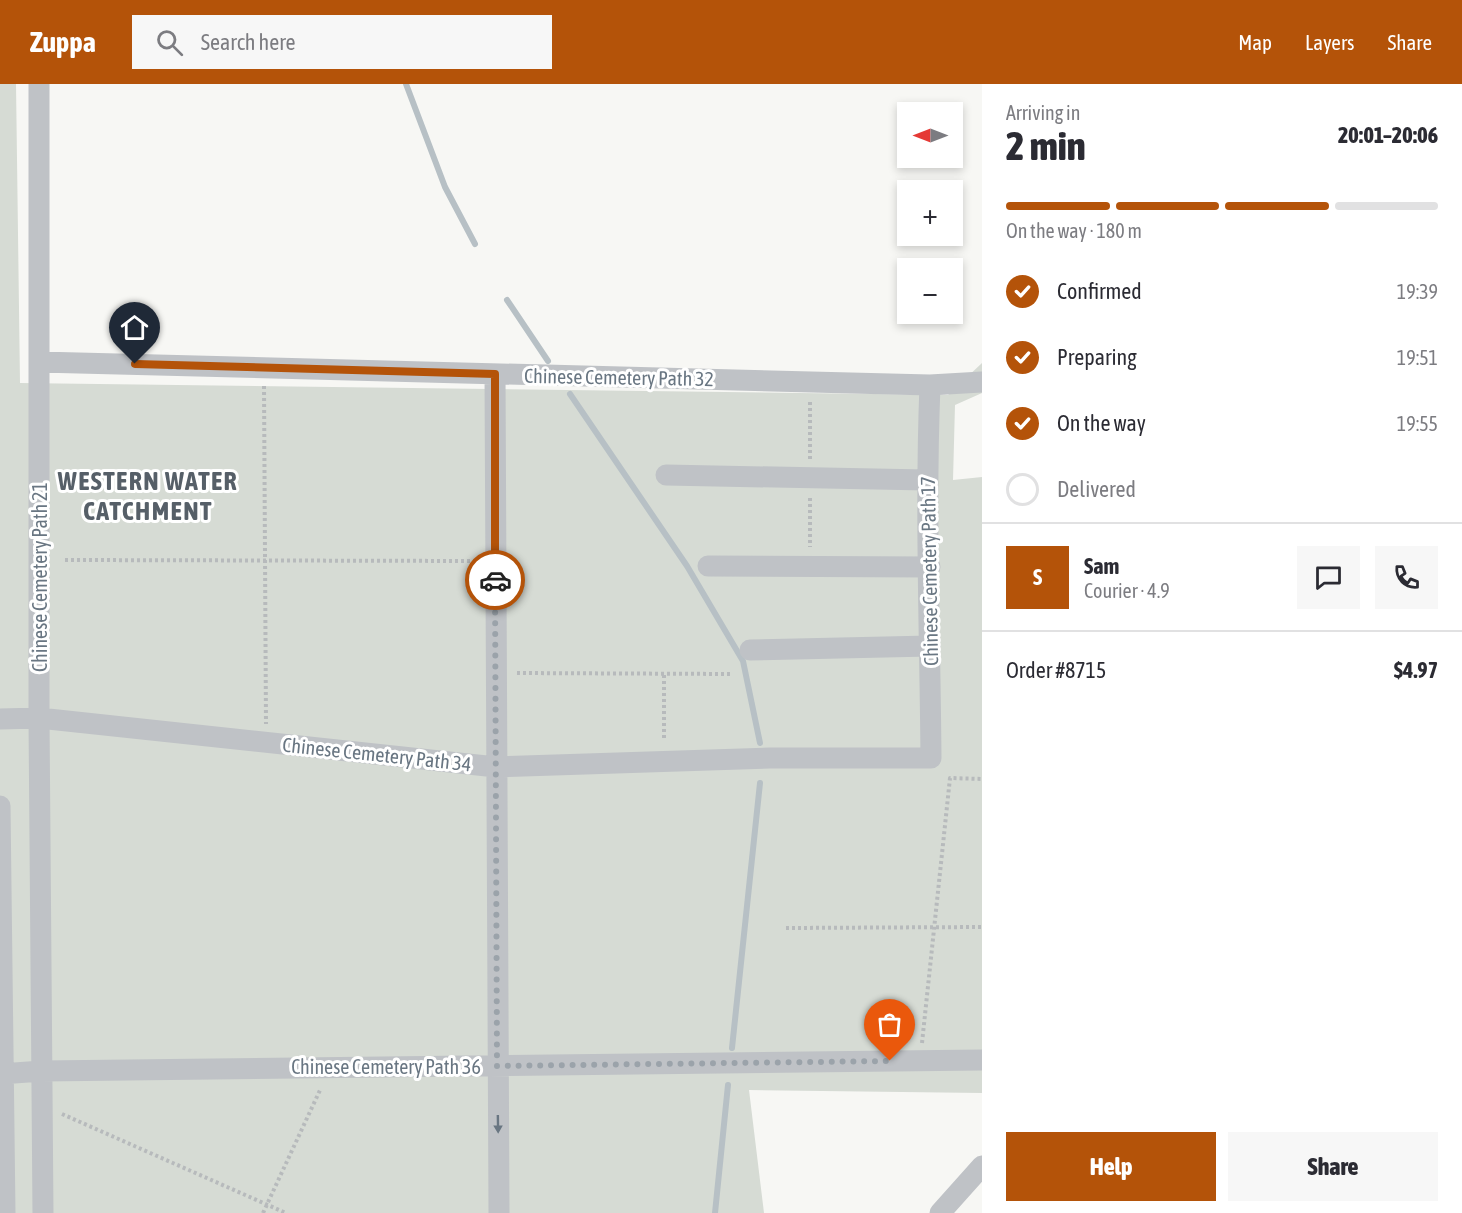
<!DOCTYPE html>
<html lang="en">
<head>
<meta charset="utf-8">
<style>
	:root { --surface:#fff; --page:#f7f7f7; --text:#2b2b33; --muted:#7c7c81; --line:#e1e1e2; --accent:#b45309 }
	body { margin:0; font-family:"Asap Condensed",sans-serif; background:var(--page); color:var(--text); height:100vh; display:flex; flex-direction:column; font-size:22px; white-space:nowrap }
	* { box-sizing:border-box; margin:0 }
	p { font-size:20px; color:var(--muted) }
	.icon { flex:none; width:33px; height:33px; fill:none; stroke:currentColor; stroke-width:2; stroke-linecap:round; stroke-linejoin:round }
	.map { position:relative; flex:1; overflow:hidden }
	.sheet { display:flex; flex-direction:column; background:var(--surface); width:480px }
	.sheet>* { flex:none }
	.needle { width:39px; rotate:270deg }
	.controls { position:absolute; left:897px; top:18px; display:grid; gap:12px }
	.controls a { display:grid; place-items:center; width:66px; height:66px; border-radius:0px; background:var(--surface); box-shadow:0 3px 9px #0003; font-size:30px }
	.pin { position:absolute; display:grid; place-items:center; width:51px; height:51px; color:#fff; margin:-62px -26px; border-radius:50% 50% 50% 0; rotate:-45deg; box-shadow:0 0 6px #0007 }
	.pin .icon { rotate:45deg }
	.courier { position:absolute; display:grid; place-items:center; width:60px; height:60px; margin:-30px; border:4px solid #b45309; border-radius:50%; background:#fff; color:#222; box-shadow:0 2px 8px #0007 }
	.overview em { font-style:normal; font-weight:800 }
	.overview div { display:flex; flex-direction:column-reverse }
	.overview { display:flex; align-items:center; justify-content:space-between; height:102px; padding:0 24px }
	h1 { font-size:39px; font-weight:800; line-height:45px }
	.bar { display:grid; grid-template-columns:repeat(4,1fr); gap:9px 6px; align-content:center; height:72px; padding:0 24px }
	.bar i { height:8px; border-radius:4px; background:var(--line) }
	.bar .current { background:var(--accent) }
	.bar p { grid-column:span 4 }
	.line { display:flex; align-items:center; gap:15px; padding:0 24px; border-top:2px solid var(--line) }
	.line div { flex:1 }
	.round { display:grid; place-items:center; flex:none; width:63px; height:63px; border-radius:0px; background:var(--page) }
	ol { padding:0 24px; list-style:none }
	li { display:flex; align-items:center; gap:18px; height:66px }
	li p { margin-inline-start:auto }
	li .icon { padding:6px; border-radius:50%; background:var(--accent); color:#fff; stroke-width:4 }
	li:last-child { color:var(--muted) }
	li i { width:33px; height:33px; border:3px solid var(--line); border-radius:50% }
	.button { display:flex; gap:12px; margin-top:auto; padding:12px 24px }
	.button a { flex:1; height:69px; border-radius:0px; background:var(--accent); color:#fff; font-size:24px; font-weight:800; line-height:69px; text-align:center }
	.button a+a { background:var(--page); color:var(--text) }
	header { display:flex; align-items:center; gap:36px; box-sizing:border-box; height:84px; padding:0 30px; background:var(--accent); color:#fff }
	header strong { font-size:28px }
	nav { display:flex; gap:33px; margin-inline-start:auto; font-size:21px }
	.search { width:420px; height:54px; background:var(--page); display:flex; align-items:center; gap:15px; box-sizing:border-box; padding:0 21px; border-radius:0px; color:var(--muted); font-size:22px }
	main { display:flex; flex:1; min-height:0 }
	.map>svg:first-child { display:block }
</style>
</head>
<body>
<header>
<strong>Zuppa</strong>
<div class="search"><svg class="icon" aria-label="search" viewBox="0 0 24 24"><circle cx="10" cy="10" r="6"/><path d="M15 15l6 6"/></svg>Search here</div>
<nav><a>Map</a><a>Layers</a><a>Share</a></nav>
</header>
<main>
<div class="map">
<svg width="982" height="1129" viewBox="0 0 982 1129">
	<rect width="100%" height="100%" fill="#f7f7f4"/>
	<path fill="#d6dbd4" d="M0,0h16l4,299 928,12 34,-32v30l-27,12 -2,75 29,-3v616l-233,-3 15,123h-764z"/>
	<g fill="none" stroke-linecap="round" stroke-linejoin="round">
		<path stroke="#b7c0c5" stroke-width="6" d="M406,0l39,103 30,57
			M507,216l41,61
			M570,310l117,172 56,95 17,82
			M732,964l28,-265
			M715,1129l13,-128"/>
		<path stroke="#b7babc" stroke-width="4" stroke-dasharray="3 3" stroke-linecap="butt" d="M264,302l2,338
			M810,318v58
			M810,414v49
			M65,476l413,1
			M517,589l215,1
			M664,591v66
			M786,844l196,-1
			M922,959l28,-265 32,1
			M62,1030l224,99
			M263,1129l58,-125"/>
		<path stroke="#bfc2c6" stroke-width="21" d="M39,0v634l4,495
			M39,278l891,23 52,-3
			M495,290l4,839
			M666,391l260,5
			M708,482l222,1
			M750,566l180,-4
			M0,635l39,-1 457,49 274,-9h161c-1,-124 -6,-249 -1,-373
			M0,722l5,407
			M0,990l42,-3 940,-11
			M940,1129l42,-47"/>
	</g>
	<defs><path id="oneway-solid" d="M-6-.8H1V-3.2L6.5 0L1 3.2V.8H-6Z" transform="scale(1.5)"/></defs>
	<use fill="#697682" href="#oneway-solid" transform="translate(498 1040) rotate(89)"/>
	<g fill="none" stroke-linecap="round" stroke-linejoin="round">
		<path stroke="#9ba3aa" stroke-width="6" stroke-dasharray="0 10.8" d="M495,496l2,486 393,-5"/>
		<path stroke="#b45309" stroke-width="8" d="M135,280l360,10v206"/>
	</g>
	<g text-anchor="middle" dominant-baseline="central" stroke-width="6" stroke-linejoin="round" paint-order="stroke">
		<g font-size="20" fill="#697682" stroke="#fff">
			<text transform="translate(619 293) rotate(1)">Chinese Cemetery Path 32</text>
			<text transform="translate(929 487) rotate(-91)">Chinese Cemetery Path 17</text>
			<text transform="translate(39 493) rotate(-90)">Chinese Cemetery Path 21</text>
			<text transform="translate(377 670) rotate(6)">Chinese Cemetery Path 34</text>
			<text x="386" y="982">Chinese Cemetery Path 36</text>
		</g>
		<g font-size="26" font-weight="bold" letter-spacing="1.5" fill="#565f68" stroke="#fff">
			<text x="148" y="397">WESTERN WATER<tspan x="148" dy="30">CATCHMENT</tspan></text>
		</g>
	</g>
</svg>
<div class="controls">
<a><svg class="needle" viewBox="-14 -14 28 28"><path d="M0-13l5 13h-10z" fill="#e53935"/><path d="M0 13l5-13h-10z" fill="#7c7c81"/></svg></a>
<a>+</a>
<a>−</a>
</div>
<div class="pin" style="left:890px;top:977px;background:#ea580c"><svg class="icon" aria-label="bag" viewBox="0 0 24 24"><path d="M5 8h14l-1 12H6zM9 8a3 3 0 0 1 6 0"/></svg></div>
<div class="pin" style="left:135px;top:280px;background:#1f2937"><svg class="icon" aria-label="home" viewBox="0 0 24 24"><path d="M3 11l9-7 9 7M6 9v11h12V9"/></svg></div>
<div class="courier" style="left:495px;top:496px"><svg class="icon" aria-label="car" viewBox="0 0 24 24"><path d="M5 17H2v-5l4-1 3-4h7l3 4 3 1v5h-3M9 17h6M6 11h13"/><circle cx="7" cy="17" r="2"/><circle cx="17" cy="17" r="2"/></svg></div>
</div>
<section class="sheet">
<div class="overview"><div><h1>2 min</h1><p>Arriving in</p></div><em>20:01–20:06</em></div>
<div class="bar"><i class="current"></i><i class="current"></i><i class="current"></i><i></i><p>On the way · 180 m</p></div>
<ol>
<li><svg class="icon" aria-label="check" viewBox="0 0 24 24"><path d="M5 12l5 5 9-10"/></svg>Confirmed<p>19:39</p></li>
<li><svg class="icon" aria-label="check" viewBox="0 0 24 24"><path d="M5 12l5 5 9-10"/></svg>Preparing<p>19:51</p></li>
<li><svg class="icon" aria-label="check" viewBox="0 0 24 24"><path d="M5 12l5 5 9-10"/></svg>On the way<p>19:55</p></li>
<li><i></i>Delivered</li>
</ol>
<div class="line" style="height:108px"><b class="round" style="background:var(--accent);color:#fff">S</b><div><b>Sam</b><p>Courier · 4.9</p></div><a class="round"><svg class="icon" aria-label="chat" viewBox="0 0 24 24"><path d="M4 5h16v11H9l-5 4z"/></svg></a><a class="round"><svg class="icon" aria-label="phone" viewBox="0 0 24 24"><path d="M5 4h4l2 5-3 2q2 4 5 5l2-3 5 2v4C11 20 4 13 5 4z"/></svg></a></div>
<div class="line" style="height:78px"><div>Order #8715</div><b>$4.97</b></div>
<div class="button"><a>Help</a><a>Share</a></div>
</section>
</main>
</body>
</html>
